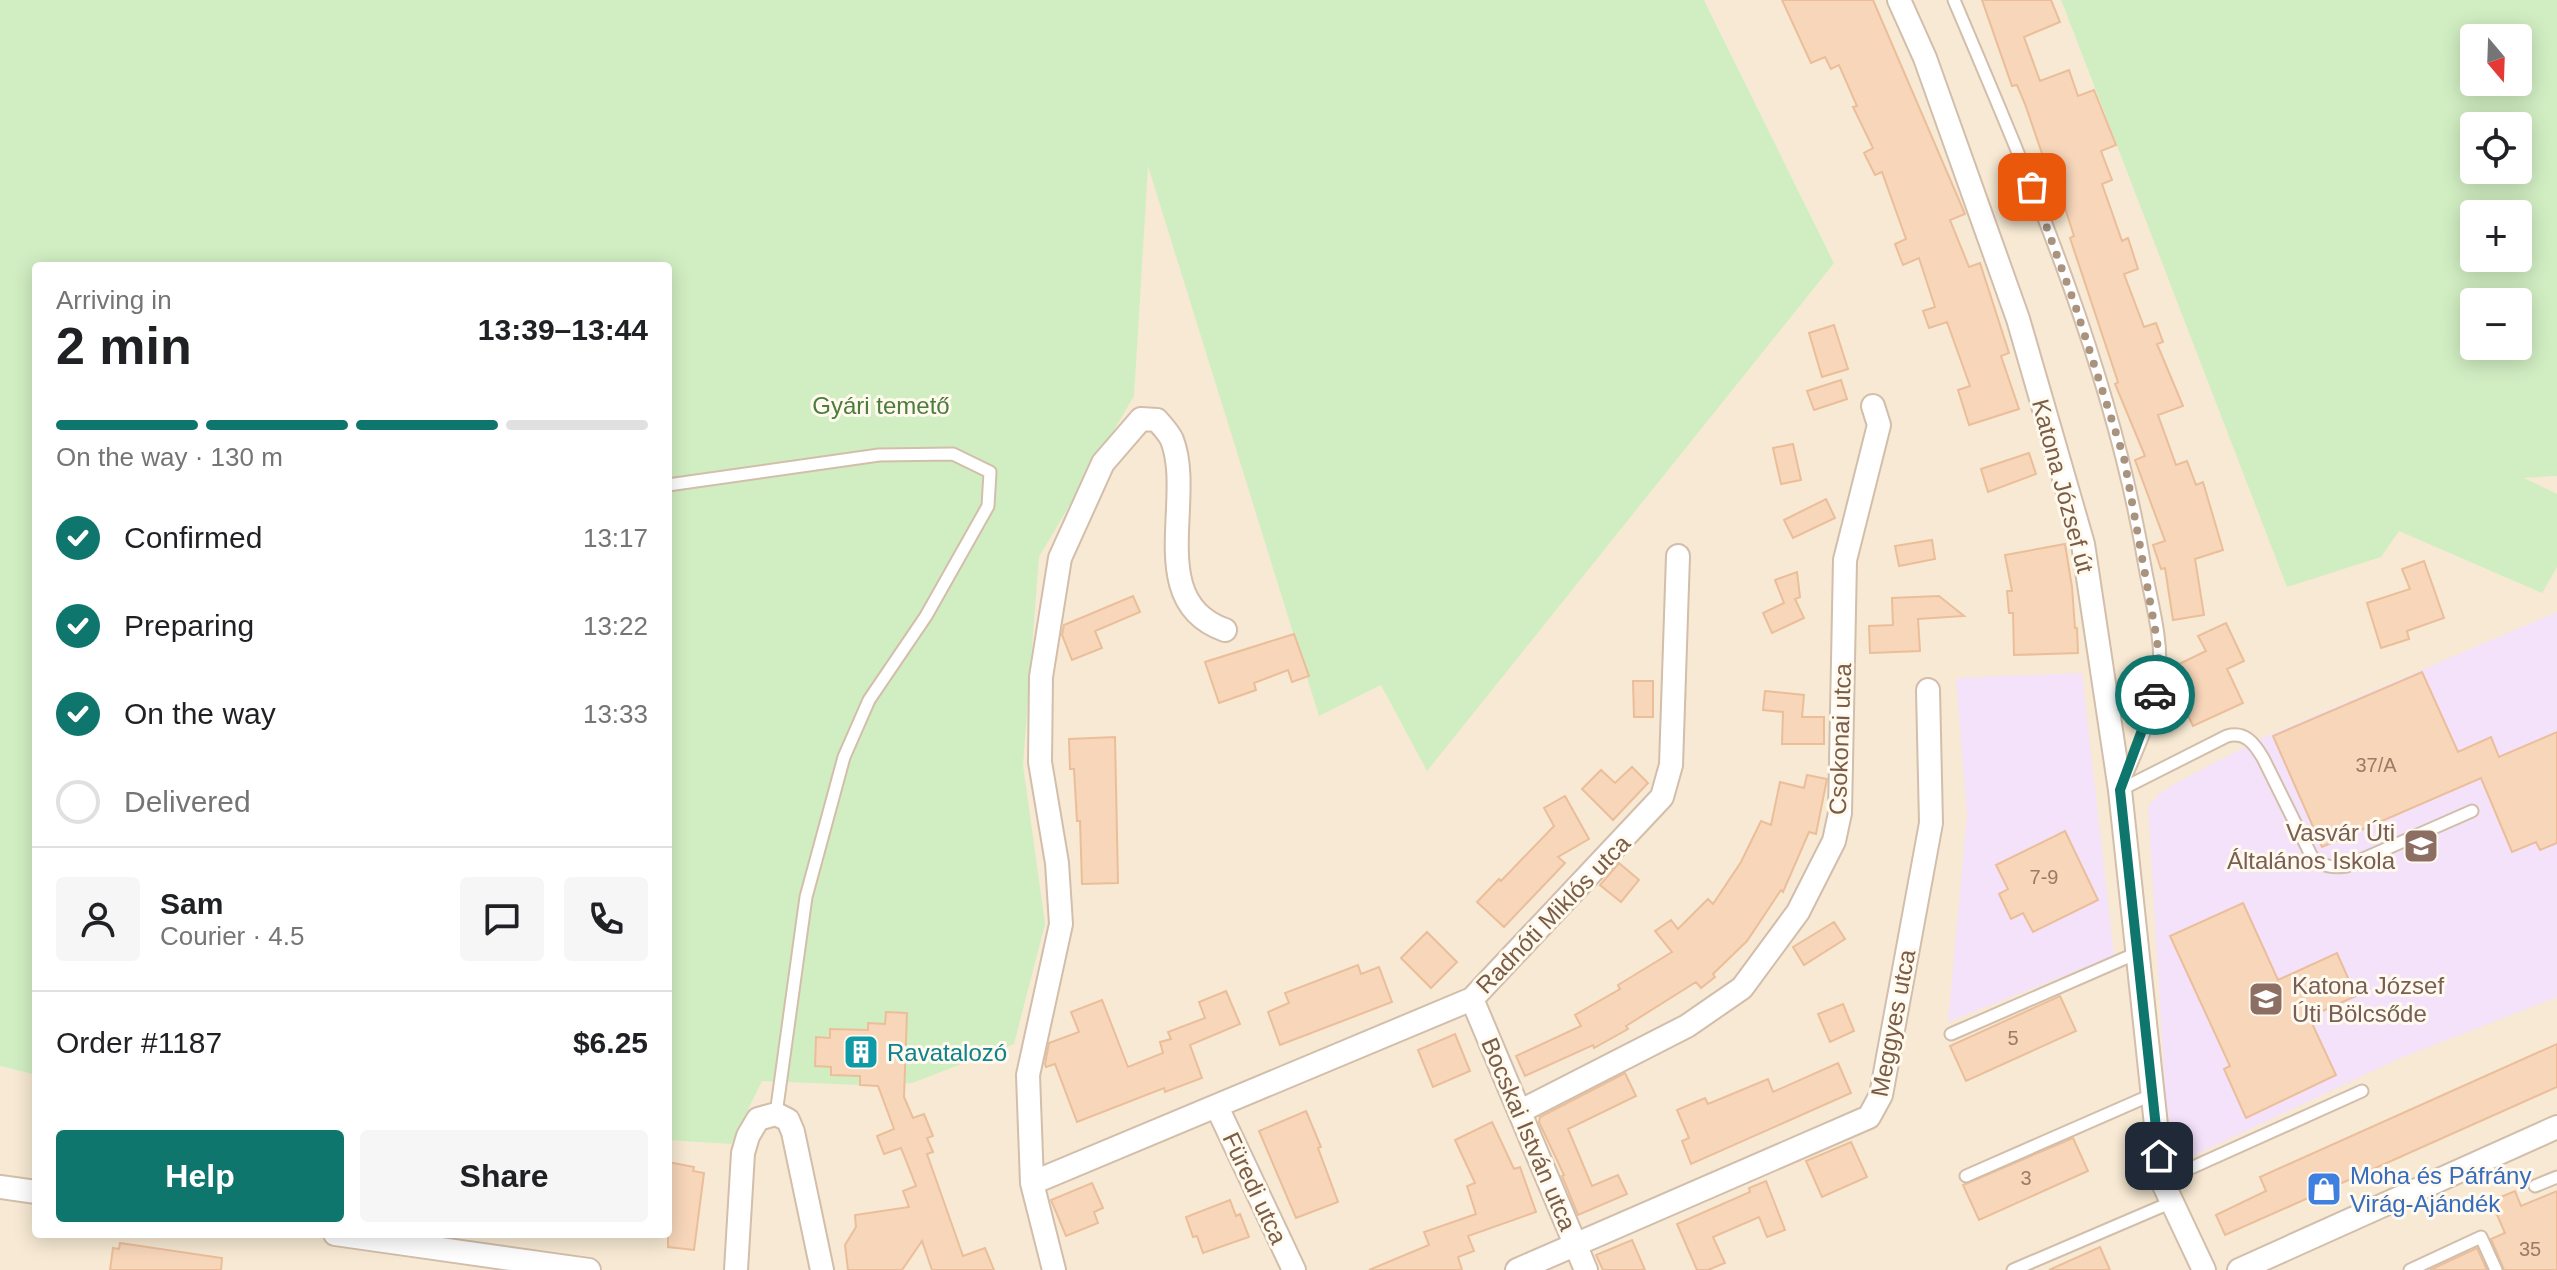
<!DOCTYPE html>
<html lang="en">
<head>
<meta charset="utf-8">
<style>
	:root { --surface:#fff; --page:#f6f6f6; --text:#202124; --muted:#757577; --line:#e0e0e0; --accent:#0f766e }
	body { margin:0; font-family:Helvetica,sans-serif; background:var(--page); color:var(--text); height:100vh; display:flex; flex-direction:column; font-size:30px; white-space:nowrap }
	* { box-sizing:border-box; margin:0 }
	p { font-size:26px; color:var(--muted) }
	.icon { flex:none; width:44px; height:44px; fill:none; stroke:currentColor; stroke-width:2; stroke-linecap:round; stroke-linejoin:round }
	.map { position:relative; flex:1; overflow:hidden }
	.drawer { position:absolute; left:32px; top:262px; width:640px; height:976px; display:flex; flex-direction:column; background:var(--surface); border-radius:8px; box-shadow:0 4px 20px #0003 }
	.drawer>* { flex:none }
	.needle { width:52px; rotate:161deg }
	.tools { position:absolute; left:2460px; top:24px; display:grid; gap:16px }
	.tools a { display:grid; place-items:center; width:72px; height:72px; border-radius:8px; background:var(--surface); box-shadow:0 4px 20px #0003; font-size:40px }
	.pin { position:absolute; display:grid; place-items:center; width:68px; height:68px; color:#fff; margin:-34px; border-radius:16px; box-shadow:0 4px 12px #0006 }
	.courier { position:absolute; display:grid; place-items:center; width:80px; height:80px; margin:-40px; border:6px solid #0f766e; border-radius:50%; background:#fff; color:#222; box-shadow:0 2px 10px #0007 }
	.overview em { font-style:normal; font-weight:600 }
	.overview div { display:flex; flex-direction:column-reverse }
	.overview { display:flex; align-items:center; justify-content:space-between; height:136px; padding:0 24px }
	h1 { font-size:52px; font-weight:600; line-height:60px }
	.bar { display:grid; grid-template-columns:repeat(4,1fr); gap:12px 8px; align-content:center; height:96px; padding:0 24px }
	.bar i { height:10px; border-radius:6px; background:var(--line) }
	.bar .selected { background:var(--accent) }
	.bar p { grid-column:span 4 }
	.line { display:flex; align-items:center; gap:20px; padding:0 24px; border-top:2px solid var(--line) }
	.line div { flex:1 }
	.round { display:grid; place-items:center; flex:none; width:84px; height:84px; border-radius:8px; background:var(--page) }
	ol { padding:0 24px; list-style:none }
	li { display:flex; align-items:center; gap:24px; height:88px }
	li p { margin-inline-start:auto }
	li .icon { padding:8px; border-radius:50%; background:var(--accent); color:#fff; stroke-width:4 }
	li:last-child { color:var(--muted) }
	li i { width:44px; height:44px; border:4px solid var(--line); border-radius:50% }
	.action { display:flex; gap:16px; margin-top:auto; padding:16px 24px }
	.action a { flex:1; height:92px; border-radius:8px; background:var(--accent); color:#fff; font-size:32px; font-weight:600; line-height:92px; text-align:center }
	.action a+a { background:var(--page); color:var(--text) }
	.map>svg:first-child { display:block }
</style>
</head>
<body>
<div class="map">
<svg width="2557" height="1270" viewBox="0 0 2557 1270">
	<rect width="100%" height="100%" fill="#fef6e6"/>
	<path fill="#f7e9d3" d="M1704,0h357l48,125 343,325 70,28 35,-2v794h-2557v-204l36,9v159h632v-968l480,-103 172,552 61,-30 453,-422z"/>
	<path fill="#f4e2fb" d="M2557,612v385l-159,62 -218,103 -14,-60 -18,-296 12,-13 18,-11 82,-43z
		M2082,673l32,283 -166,66 19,-207 -11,-137z"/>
	<path fill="#d1eec2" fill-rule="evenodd" d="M0,0h1704l130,263 -407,508 -46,-86 -62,31 -171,-550 -14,230 -95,161 -16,208 22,159 -31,120 -102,39 -52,2 -98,-4 -31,63 -63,-4v-874h-632v809l-36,-9z
		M2061,0h496v476l-33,2 33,16v73l-15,26 -143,-62 -18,26 -94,30zM2474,38h44v44h-44zM2474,126h44v44h-44zM2474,214h44v44h-44zM2474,302h44v44h-44z"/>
	<path fill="#f7d6ba" stroke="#ebbe99" stroke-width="2" d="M1782,0h91l92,214 -15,6 19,47 11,-4 29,90 -8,3 18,53 -50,16 -11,-35 12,-4 -23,-64 -18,6 -6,-17 12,-4 -16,-49 -16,7 -8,-21 11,-5 -24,-67 -7,3 -11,-22 9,-5 -20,-41 4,-1 -18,-41 -8,4 -6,-12 -14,6z
		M1982,0h69l9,22 -36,15 16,44 29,-11 9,26 16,-6 22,55 -15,6 11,29 -10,4 20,57 6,-3 10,31 -14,5 20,53 12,-4 7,19 -6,2 26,62 -25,9 18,50 11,-4 9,24 7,-3 20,68 -28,9 9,56 -31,5 -8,-52 -4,1 -8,-24 12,-4 -30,-81 10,-4 -30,-72 3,-2 -48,-144 4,-2 -12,-37 -4,1 -33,-96 -8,-19 -5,1z
		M1834,325l14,44 -26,8 -13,-44z
		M1841,380l6,19 -33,11 -7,-19z
		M1793,444l8,36 -20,4 -8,-36z
		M2029,453l7,21 -48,18 -7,-23z
		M1826,499l9,19 -42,20 -9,-18z
		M1932,540l3,19 -36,7 -4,-20z
		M2065,544l7,43 3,41h2l1,25 -64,2 -1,-42h-4l-2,-22h5l-7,-36z
		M2424,561l20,57 -37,13 2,8 -28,9 -14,-45 43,-14 -8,-20z
		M1797,572l3,25 -5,2 9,19 -32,15 -9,-20 21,-10 -9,-23z
		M1133,596l7,16 -45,19 7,17 -30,12 -10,-25 2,-10z
		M1939,596l25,20 -46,3 2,32 -50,2 -1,-27 24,-1 -1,-27z
		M2226,623l18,38 -17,8 16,34 -50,23 -12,-25 11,-5 -15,-31 29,-14 -8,-15z
		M1294,634l15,42 -17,6 -4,-12 -34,13 2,7 -37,13 -14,-41z
		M2422,672l36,80 33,-15 8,20 58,-25v111l-17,7 -4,-8 -24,10 -31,-74 -159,69 -49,-111z
		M1633,681h20v36h-19z
		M1765,691l39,4 -2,22h22v27h-42l1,-32 -20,-2z
		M1115,737l3,146 -36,1 -2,-63h-3l-3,-52h-4l-1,-30z
		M1632,767l16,16 -35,37 -31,-31 19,-19 14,13z
		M1807,775l20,4 -11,55 -7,-2 -26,60 -2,-2 -34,51 -34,33 2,3 -14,11 -5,-6 -70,44 2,3 -34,19 -1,-3 -68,31 -9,-20 65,-30 -6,-11 45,-26 -2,-4 54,-33 -17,-21 16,-11 7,9 30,-30 5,5 28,-42 20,-41 10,4 9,-43 24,6z
		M1565,796l24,43 -31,18 7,6 -61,64 -27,-25 22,-23 2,2 53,-55 -10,-18z
		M2065,831l33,69 -65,32 -10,-19 -12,6 -12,-25 9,-5 -12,-24z
		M1619,863l20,17 -18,22 -21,-17z
		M2243,903l35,77 59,-27 19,43 -47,21 27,58 -90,43 -22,-49 6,-3 -60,-130z
		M1834,922l11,17 -41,26 -11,-18z
		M1427,932l30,30 -26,26 -30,-30z
		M1358,965l3,9 18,-7 13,35 -112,43 -12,-33 21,-9 -4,-10z
		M1226,991l14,33 -50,21 12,33 -37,14 -1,-4 -87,34 -22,-58 -9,3 -1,-3 4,-21 30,-11 -8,-20 31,-12 26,67 35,-14 -3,-11 11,-3 -3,-7 37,-14 -6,-16z
		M2060,996l16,35 -110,50 -16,-35z
		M1843,1004l11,27 -24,11 -12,-28z
		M886,1012l21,1 -3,84 9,21 11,-4 9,22 -6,2 6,14 -6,2 36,102 22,-8 9,22h-62l-10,-29 -20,29h-54l-3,-25 11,-18 -1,-12 54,-8 -6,-16 13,-5 -15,-38 -17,6 -7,-18 17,-7 -16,-43 -18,-1v-9l-29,-1v-8l-16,-1 1,-29 14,1v-9l38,1v-7l17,1z
		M1455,1034l15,37 -37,16 -15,-37z
		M2557,1044v43l-332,148 -9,-20 50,-24 -6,-14z
		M1838,1063l13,30 -160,71 -9,-23 7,-3 -12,-28 28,-12 3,6 60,-25 5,13z
		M1625,1073l11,23 -68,33 24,57 26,-11 9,19 -49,21 -16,-39 2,-1 -25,-53 1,-5z
		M1306,1111l15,36 -3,1 20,54 -42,16 -37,-87z
		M1492,1122l22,47 6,-2 16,45 -68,24 6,15 -16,6 4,13h-93l60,-25 -5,-13 52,-18 -9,-28 8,-3 -20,-43z
		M2073,1138l15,33 -109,49 -16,-35z
		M1851,1142l16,35 -45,20 -16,-36z
		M668,1162l26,5 -1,4 11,2 -10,77 -26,-3z
		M1766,1181l19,49 -18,7 -8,-20 -46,20 12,26 -17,7h-11l-20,-46 73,-32 -1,-4z
		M1092,1183l11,25 -9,4 4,11 -32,13 -15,-36z
		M2515,1191l6,15 36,-15v79h-53l-13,-31 14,-6 -14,-32z
		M1230,1200l6,16 4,-2 9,23 -46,16 -6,-17 -4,1 -7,-20z
		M1632,1240l13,30h-42l-7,-15z
		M120,1243l102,15 -1,12h-111l3,-22 6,1z
		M2100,1247l10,23h-61z
		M2477,1248l10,22h-57z"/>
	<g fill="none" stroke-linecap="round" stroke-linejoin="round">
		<defs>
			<path id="lane" d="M1954,0c78,184 158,369 191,567 6,34 18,73 14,107 -3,38 -22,75 -36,109
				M668,485l211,-30 74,-1 37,18 -2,34 -62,110 -57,84 -25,57 -38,140 -30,217
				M2120,790l107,-54c18,-5 27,7 36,22l49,99c12,10 20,11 35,9l125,-55
				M1951,1034l186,-81
				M1966,1176l185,-81
				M2162,1181l200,-90
				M2535,1186l22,-9
				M2013,1270l159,-68
				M2410,1270l71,-33 15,33"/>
			<path id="street" d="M1899,0l26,58 93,261 65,225 37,246 42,391 42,89
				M1472,999l114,271
				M1217,1107l77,163
				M1521,1111l166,-85 55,-38 56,-76 36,-71 6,-28 5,-253 34,-135 -6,-19
				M1032,1183l440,-184 190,-202 9,-32 7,-209
				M0,1187l36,5
				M335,1234l254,36
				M736,1270l7,-117 5,-17 10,-17 18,-5 12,6 5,12 29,138
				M1054,1270l-22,-87 -4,-108 33,-151 -4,-61 -17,-101 1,-85 19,-119 43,-95 38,-44 16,1c5,6 12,13 15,20 23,59 -28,162 53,190
				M1517,1270l352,-153 12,-22 50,-272 -3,-133
				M2239,1270l318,-143"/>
		</defs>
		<use href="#lane" stroke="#d2beaa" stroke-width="15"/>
		<use href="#street" stroke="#d2beaa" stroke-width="26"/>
		<use href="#lane" stroke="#fff" stroke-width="11"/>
		<use href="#street" stroke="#fff" stroke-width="22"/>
	</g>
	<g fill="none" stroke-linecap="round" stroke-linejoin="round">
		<path stroke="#a9937f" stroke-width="8" stroke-dasharray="0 14.4" d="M2032,187l43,118 49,153 33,182 3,33 -5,22"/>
		<path stroke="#0f766e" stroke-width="10" d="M2155,695l-35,95 39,366"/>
	</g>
	<defs>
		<symbol id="school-square" viewBox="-11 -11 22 22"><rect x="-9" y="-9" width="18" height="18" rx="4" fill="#8d6e63" stroke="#fff9ee"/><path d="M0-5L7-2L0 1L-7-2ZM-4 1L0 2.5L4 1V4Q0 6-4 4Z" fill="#fff"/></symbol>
		<symbol id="building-square" viewBox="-11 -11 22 22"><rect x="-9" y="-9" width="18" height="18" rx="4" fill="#0f9aa8" stroke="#fff9ee"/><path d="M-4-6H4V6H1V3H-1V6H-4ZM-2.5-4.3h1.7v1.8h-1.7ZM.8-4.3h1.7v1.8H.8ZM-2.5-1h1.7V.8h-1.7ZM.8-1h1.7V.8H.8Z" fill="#fff"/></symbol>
		<symbol id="shop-square" viewBox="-11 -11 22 22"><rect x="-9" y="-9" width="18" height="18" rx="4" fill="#3f7fe0" stroke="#fff9ee"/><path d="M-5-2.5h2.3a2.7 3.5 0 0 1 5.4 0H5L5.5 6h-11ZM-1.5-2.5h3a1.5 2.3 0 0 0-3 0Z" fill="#fff"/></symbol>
	</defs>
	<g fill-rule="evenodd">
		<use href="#school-square" x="2401" y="826" width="40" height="40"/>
		<use href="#school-square" x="2246" y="979" width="40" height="40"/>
		<use href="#building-square" x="841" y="1032" width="40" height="40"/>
		<use href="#shop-square" x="2304" y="1169" width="40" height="40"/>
	</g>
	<g text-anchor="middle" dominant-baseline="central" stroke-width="6" stroke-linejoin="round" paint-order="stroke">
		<g font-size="20" fill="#9a7b64">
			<text x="2376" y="765">37/A</text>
			<text x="2044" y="877">7-9</text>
			<text x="2013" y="1038">5</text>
			<text x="2026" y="1178">3</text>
			<text x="2530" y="1249">35</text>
		</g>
		<g font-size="24" fill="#4a7c3b" stroke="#fff9ee">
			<text x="881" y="405">Gyári temető</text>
		</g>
		<g font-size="24" fill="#7b5d47" stroke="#fff9ee">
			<text transform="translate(2063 486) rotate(75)">Katona József út</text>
			<text transform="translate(1840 739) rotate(-88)">Csokonai utca</text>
			<text transform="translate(1553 914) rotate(-46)">Radnóti Miklós utca</text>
			<text transform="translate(1893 1023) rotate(-79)">Meggyes utca</text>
			<text transform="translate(1529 1134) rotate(67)">Bocskai István utca</text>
			<text transform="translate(1255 1188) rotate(65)">Füredi utca</text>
		</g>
		<g font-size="24" fill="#785e54" stroke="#fff9ee" text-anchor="end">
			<text x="2395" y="832">Vasvár Úti<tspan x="2395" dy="28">Általános Iskola</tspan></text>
			<text x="2292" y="985" text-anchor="start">Katona József<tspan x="2292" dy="28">Úti Bölcsőde</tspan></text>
		</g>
		<g font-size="24" fill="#0d838f" stroke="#fff9ee" text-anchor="start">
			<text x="887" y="1052">Ravatalozó</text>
		</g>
		<g font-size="24" fill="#366cbe" stroke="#fff9ee" text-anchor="start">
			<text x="2350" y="1175">Moha és Páfrány<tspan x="2350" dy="28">Virág-Ajándék</tspan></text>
		</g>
	</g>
</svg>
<div class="tools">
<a><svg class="needle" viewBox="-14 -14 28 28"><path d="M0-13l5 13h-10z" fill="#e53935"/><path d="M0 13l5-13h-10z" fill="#757577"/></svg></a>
<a><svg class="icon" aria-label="locate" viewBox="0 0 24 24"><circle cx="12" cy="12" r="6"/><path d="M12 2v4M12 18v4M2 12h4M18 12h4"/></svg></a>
<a>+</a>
<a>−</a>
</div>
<div class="pin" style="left:2032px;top:187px;background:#ea580c"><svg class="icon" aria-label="bag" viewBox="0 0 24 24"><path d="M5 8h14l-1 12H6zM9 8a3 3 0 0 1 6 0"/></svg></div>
<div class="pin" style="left:2159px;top:1156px;background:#1f2937"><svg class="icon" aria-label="home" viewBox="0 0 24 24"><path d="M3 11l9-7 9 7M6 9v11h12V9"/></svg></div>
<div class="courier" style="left:2155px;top:695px"><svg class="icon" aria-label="car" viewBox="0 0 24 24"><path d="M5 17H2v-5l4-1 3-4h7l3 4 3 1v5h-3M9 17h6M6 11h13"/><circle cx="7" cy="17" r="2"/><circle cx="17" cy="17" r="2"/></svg></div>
<section class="drawer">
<div class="overview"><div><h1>2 min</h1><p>Arriving in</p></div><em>13:39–13:44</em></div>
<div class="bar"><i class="selected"></i><i class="selected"></i><i class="selected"></i><i></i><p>On the way · 130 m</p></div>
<ol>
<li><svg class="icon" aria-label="check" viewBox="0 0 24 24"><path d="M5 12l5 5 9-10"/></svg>Confirmed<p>13:17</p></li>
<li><svg class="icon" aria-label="check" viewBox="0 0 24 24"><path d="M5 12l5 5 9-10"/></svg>Preparing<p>13:22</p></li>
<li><svg class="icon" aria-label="check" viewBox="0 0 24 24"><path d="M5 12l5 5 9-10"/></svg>On the way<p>13:33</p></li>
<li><i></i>Delivered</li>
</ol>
<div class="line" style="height:144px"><a class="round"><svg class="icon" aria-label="person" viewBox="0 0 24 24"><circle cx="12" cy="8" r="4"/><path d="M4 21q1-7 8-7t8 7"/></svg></a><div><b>Sam</b><p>Courier · 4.5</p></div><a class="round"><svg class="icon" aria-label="chat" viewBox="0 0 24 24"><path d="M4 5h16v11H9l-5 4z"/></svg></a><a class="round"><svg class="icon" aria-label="phone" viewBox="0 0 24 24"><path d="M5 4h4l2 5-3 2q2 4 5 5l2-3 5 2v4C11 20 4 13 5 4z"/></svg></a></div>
<div class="line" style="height:104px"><div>Order #1187</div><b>$6.25</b></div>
<div class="action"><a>Help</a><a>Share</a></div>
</section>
</div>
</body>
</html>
